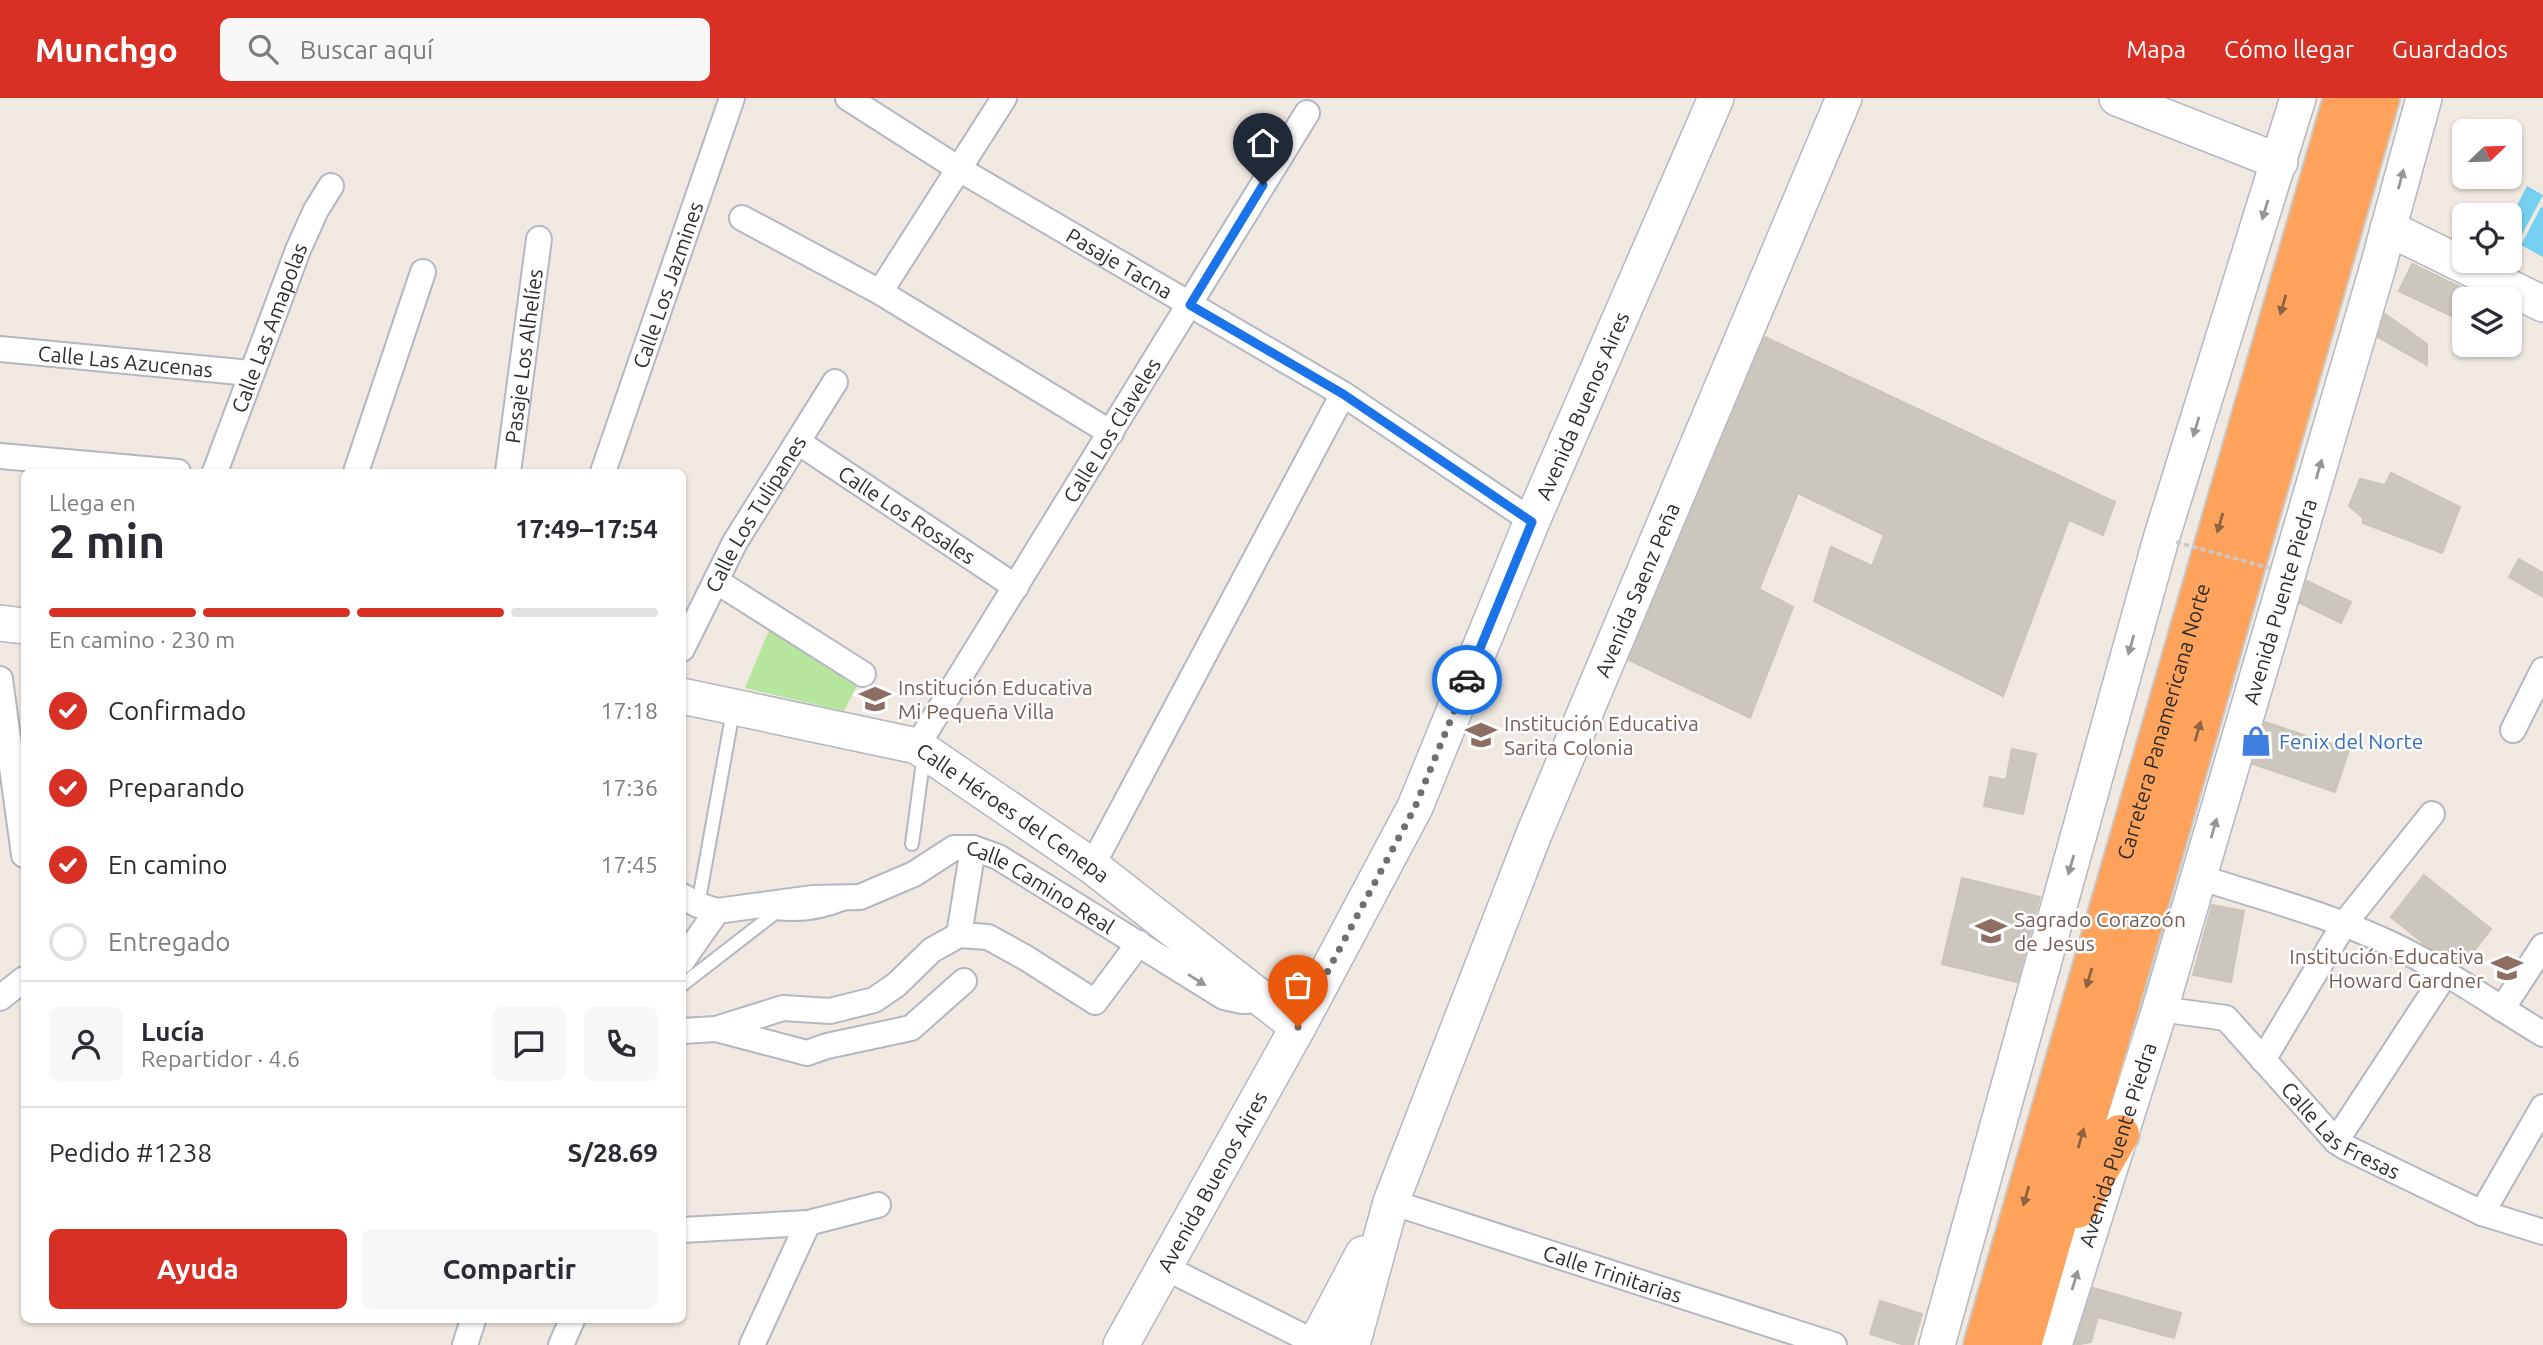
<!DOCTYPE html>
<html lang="es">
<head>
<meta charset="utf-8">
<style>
	:root { --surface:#fff; --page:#f7f7f7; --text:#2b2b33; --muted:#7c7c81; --line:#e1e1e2; --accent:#d93025 }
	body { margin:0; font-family:Ubuntu,sans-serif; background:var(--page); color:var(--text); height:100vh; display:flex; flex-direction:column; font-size:26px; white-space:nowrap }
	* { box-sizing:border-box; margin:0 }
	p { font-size:23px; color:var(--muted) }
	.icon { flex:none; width:38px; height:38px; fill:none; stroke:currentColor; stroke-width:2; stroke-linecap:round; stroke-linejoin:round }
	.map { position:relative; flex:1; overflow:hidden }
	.sheet { position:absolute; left:21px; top:371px; width:665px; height:854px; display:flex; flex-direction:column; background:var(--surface); border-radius:10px; box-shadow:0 2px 5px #0004 }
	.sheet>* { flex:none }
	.needle { width:46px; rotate:67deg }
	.buttons { position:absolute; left:2452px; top:21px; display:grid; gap:14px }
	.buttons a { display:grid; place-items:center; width:70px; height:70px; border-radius:10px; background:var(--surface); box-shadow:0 2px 5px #0004; font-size:35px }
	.pin { position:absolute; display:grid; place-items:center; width:60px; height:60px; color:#fff; margin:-72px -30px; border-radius:50% 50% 50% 0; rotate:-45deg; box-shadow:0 0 7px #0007 }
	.pin .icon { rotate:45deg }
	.courier { position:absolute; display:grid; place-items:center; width:70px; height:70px; margin:-35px; border:5px solid #1a73e8; border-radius:50%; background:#fff; color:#222; box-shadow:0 2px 9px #0007 }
	.headline em { font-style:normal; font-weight:700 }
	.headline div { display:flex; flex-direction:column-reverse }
	.headline { display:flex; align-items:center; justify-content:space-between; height:119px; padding:0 28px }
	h1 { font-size:46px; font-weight:700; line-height:52px }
	.bar { display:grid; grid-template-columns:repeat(4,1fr); gap:10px 7px; align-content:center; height:84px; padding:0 28px }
	.bar i { height:9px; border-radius:5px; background:var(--line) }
	.bar .selected { background:var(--accent) }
	.bar p { grid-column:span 4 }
	.line { display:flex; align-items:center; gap:18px; padding:0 28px; border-top:2px solid var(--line) }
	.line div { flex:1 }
	.round { display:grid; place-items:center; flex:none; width:74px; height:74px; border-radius:10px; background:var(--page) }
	ol { padding:0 28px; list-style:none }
	li { display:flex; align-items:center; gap:21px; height:77px }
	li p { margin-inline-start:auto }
	li .icon { padding:7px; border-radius:50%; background:var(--accent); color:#fff; stroke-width:4 }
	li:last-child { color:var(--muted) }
	li i { width:38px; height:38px; border:4px solid var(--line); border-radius:50% }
	.primary-button { display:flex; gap:14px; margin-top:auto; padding:14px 28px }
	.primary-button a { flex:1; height:80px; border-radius:10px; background:var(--accent); color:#fff; font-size:28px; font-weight:700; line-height:80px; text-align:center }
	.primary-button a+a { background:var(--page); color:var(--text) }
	header { display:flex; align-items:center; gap:42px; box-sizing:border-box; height:98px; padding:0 35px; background:var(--accent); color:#fff }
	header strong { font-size:33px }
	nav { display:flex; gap:38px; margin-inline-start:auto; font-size:24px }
	.search { width:490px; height:63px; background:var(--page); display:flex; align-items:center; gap:18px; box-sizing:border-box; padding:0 24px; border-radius:10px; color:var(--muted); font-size:26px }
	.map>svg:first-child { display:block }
</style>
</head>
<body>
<header>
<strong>Munchgo</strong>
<div class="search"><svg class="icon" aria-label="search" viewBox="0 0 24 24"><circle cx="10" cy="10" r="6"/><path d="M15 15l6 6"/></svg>Buscar aquí</div>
<nav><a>Mapa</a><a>Cómo llegar</a><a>Guardados</a></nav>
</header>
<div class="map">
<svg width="2543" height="1247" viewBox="0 0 2543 1247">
	<rect width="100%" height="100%" fill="#efe9e1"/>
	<path fill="#b6e59e" d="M774,520l89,56 -19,37 -99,-23z"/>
	<path fill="#75cff0" d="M2527,88l16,9 -24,45 -9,-5v-16z
		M2541,109l2,1v49l-22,-12z"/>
	<path fill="#cbc7bf" stroke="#cbc5ba" stroke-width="2" d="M2412,166l52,25v33l-65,-31z
		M2385,216l42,30v21l-49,-28z
		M1765,239l350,165 -12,33 -34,-15 -66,176 -189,-95 17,-54 41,19 12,-31 -86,-42 -39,96 34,18 -43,111 -121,-58z
		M2391,375l69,34 -18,46 -79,-30v-5l-14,-12 11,-27 25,6z
		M2519,461l24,14v24l-34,-20z
		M2307,483l44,21 -10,21 -41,-20z
		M2265,624l84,28 -14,42 -82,-28z
		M2012,651l24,5 -13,60 -39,-8 6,-29 16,3z
		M2424,777l67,54 -29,37 -35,-20 -36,-29z
		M1962,780l78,19 -23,85 -75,-18z
		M2212,807l32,6 -13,71 -38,-7z
		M2093,1190l88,25 -7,25 -76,-21 -7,25 -16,3z
		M1880,1203l42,13 -9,31h-8l-35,-11z"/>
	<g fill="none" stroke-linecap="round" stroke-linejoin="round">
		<defs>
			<path id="lane" d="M912,746l12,-90
				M698,807l35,-194
				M682,887l93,-72c24,3 46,0 68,-9"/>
			<g id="street">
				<path id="s1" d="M848,0l111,71 384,225 189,127"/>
				<path d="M742,120l138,74 231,141"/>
				<path d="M880,194l124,-194"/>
				<path id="s2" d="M0,251l250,24"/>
				<path id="s3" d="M798,344l218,145"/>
				<path d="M0,358l178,16"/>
				<path id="s4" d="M215,374l83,-222 18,-40 15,-24"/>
				<path d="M356,374l67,-200"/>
				<path id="s5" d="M508,374l31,-233"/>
				<path id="s6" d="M603,374l129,-374"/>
				<path d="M716,483l147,93"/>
				<path id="s7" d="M682,551l53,-107 100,-160"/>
				<path d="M0,581l24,176"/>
				<path d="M2513,632l30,-60"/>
				<path id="s8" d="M917,648l390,-633"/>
				<path d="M1092,768l251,-472"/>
				<path d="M2199,779c64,21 131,38 192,67 53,25 102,60 152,90"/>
				<path id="s9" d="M682,798l16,9 19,6 96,-13 47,-1 54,-23 40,-26h19l25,9 226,140 18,4 24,-1"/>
				<path d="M959,837l14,-87"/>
				<path d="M682,863l35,-50"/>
				<path d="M0,900l24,-19"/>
				<path id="s10" d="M2160,911l66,9 110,123 9,6 137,66 61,19"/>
				<path d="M2502,911l41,-63"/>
				<path d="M716,931l67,-21 47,3 44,-11 22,-15 36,-35 27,-15 29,2 38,21 69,44 44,-59"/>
				<path d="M682,933l34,-2 91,24 20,-7 84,-18 53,-47"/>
				<path d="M2263,962l81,-136 88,-110"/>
				<path d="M2336,1043l110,-168"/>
				<path id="s11" d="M1391,1104l443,143"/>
				<path d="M2482,1115l61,-106"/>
				<path d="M682,1132l126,-7 70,-18"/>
				<path d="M1164,1169l152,76"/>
				<path d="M465,1247l8,-25"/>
				<path d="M561,1247l11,-25"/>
				<path d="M752,1247l56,-122"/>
			</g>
			<g id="secondary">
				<path d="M2117,0l163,64"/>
				<path d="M2388,130l155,76"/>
				<path d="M0,525l24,3"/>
				<path id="s12" d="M682,598l235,50 175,120 206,161"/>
				<path id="s13" d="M1121,1247l177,-318 117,-220 117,-286 184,-423"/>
				<path d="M1315,1247l48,-91"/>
				<path id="s14" d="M1352,1247l39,-143 143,-368 310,-736"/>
				<path d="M1937,1247l224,-806 137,-441"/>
				<path id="s15" d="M2054,1247l106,-336 217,-739 47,-172"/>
			</g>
			<g id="highway">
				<path d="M2077,1111l43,-75"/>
				<path id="s16" d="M1983,1247l360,-1247"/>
				<path d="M2022,1247l358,-1247"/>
			</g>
		</defs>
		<use href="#lane" stroke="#b4b7c1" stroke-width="16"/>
		<use href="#street" stroke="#b4b7c1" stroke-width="28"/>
		<use href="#secondary" stroke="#b4b7c1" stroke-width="38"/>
		<use href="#highway" stroke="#c9c9c9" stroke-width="42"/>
		<use href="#lane" stroke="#fff" stroke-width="12"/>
		<use href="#street" stroke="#fff" stroke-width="24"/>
		<use href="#secondary" stroke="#fff" stroke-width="35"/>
		<use href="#highway" stroke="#ffa35c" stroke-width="38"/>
		<path stroke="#c9c9c9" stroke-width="3.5" stroke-dasharray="5 3.5" stroke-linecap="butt" d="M2176,444l93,26"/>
	</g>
	<defs><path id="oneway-solid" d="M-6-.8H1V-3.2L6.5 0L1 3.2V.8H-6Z" transform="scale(1.75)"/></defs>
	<g fill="#969696">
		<use href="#oneway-solid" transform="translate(2401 81) rotate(-75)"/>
		<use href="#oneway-solid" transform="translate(2265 112) rotate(107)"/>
		<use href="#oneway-solid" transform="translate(2196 329) rotate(107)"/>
		<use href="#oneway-solid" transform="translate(2319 371) rotate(-74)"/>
		<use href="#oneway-solid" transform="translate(2131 547) rotate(106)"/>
		<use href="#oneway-solid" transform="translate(2214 730) rotate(-74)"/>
		<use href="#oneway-solid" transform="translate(2071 767) rotate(106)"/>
		<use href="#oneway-solid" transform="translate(1197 882) rotate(32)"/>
		<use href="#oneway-solid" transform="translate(2075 1182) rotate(-73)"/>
	</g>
	<g fill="#8c6343">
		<use href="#oneway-solid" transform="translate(2283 207) rotate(106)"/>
		<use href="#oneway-solid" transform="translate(2220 425) rotate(106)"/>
		<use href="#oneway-solid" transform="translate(2198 633) rotate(-74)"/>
		<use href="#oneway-solid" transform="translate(2089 880) rotate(106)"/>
		<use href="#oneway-solid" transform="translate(2081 1040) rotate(-74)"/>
		<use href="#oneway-solid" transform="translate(2026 1098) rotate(106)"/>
	</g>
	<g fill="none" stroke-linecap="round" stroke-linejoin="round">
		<path stroke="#726f6d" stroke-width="7" stroke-dasharray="0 12.6" d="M1298,929l117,-220 52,-127"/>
		<path stroke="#1a73e8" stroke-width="9" d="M1263,87l-73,120 153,89 189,128 -65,158"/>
	</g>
	<defs>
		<symbol id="school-bare" viewBox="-9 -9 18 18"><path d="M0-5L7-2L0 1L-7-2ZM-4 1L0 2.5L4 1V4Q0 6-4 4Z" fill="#8d6e63" stroke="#fff" stroke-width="2.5" paint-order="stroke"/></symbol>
		<symbol id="shop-bare" viewBox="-9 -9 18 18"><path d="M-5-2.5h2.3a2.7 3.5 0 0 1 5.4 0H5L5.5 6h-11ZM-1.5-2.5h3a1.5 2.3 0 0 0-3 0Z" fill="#3f7fe0" stroke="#fff" stroke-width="2.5" paint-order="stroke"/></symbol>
	</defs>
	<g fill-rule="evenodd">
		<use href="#school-bare" x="853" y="579" width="44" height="44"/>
		<use href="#school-bare" x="1459" y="615" width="44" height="44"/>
		<use href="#shop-bare" x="2234" y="621" width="44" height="44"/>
		<use href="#school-bare" x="1969" y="811" width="44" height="44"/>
		<use href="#school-bare" x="2485" y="848" width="44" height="44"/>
	</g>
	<g text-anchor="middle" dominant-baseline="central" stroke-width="5" stroke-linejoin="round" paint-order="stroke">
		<g font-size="21" fill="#2e2e2e" stroke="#fff">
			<text stroke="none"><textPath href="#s1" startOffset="318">Pasaje Tacna</textPath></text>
			<text stroke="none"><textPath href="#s6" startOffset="198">Calle Los Jazmines</textPath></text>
			<text stroke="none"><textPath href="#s4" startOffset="154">Calle Las Amapolas</textPath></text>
			<text stroke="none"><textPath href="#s5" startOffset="117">Pasaje Los Alhelíes</textPath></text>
			<text stroke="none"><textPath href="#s2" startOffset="126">Calle Las Azucenas</textPath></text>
			<text stroke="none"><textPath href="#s13" startOffset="1048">Avenida Buenos Aires</textPath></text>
			<text stroke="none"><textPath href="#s8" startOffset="371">Calle Los Claveles</textPath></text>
			<text stroke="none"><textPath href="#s7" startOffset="154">Calle Los Tulipanes</textPath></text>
			<text stroke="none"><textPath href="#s3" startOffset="131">Calle Los Rosales</textPath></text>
			<text stroke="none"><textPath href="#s14" startOffset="808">Avenida Saenz Peña</textPath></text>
			<text stroke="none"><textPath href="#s15" startOffset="777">Avenida Puente Piedra</textPath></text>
			<text stroke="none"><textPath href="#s16" startOffset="649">Carretera Panamericana Norte</textPath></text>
			<text stroke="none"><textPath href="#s12" startOffset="357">Calle Héroes del Cenepa</textPath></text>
			<text stroke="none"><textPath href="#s9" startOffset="385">Calle Camino Real</textPath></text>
			<text stroke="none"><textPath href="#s10" startOffset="229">Calle Las Fresas</textPath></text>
			<text stroke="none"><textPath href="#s15" startOffset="210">Avenida Puente Piedra</textPath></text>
			<text stroke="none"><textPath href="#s13" startOffset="187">Avenida Buenos Aires</textPath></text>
			<text stroke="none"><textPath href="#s11" startOffset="233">Calle Trinitarias</textPath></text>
		</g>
		<g font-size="21" fill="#785e54" stroke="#fff" text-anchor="start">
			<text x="898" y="589">Institución Educativa<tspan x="898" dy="24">Mi Pequeña Villa</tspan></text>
			<text x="1504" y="625">Institución Educativa<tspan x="1504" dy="24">Sarita Colonia</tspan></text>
			<text x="2014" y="821">Sagrado Corazoón<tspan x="2014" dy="24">de Jesus</tspan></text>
			<text x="2484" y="858" text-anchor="end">Institución Educativa<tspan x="2484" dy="24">Howard Gardner</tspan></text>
		</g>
		<g font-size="21" fill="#366cbe" stroke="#fff" text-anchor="start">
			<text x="2279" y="643">Fenix del Norte</text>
		</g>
	</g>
</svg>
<div class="buttons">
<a><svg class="needle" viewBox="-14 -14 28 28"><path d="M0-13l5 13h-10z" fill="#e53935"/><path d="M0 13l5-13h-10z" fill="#7c7c81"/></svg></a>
<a><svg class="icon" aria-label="locate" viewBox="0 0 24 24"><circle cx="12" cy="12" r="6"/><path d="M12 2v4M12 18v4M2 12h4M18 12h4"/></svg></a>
<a><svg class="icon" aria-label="layers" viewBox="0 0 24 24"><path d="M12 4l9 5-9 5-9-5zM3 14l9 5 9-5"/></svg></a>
</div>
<div class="pin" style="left:1298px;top:929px;background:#ea580c"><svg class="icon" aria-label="bag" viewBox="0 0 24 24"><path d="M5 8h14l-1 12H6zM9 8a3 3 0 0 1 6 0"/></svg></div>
<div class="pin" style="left:1263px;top:87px;background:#1f2937"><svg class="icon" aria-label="home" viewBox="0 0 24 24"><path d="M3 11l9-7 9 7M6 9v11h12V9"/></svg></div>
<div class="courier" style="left:1467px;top:582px"><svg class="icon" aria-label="car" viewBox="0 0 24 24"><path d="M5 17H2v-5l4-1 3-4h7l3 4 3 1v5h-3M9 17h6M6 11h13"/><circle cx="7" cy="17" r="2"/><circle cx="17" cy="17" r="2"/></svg></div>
<section class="sheet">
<div class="headline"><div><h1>2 min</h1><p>Llega en</p></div><em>17:49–17:54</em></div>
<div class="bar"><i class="selected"></i><i class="selected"></i><i class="selected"></i><i></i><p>En camino · 230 m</p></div>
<ol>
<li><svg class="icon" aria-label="check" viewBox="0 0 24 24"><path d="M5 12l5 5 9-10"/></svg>Confirmado<p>17:18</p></li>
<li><svg class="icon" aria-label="check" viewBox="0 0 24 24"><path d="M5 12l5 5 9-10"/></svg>Preparando<p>17:36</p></li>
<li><svg class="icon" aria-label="check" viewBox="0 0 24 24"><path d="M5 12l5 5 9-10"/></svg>En camino<p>17:45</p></li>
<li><i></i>Entregado</li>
</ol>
<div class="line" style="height:126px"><a class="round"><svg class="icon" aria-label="person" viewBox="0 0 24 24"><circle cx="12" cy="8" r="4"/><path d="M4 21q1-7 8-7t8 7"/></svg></a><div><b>Lucía</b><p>Repartidor · 4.6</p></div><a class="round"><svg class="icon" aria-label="chat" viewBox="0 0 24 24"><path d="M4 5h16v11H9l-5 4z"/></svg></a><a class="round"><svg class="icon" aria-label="phone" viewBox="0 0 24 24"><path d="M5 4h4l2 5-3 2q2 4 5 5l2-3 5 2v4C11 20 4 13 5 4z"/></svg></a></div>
<div class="line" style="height:91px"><div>Pedido #1238</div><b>S/28.69</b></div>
<div class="primary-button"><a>Ayuda</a><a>Compartir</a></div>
</section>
</div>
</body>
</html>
